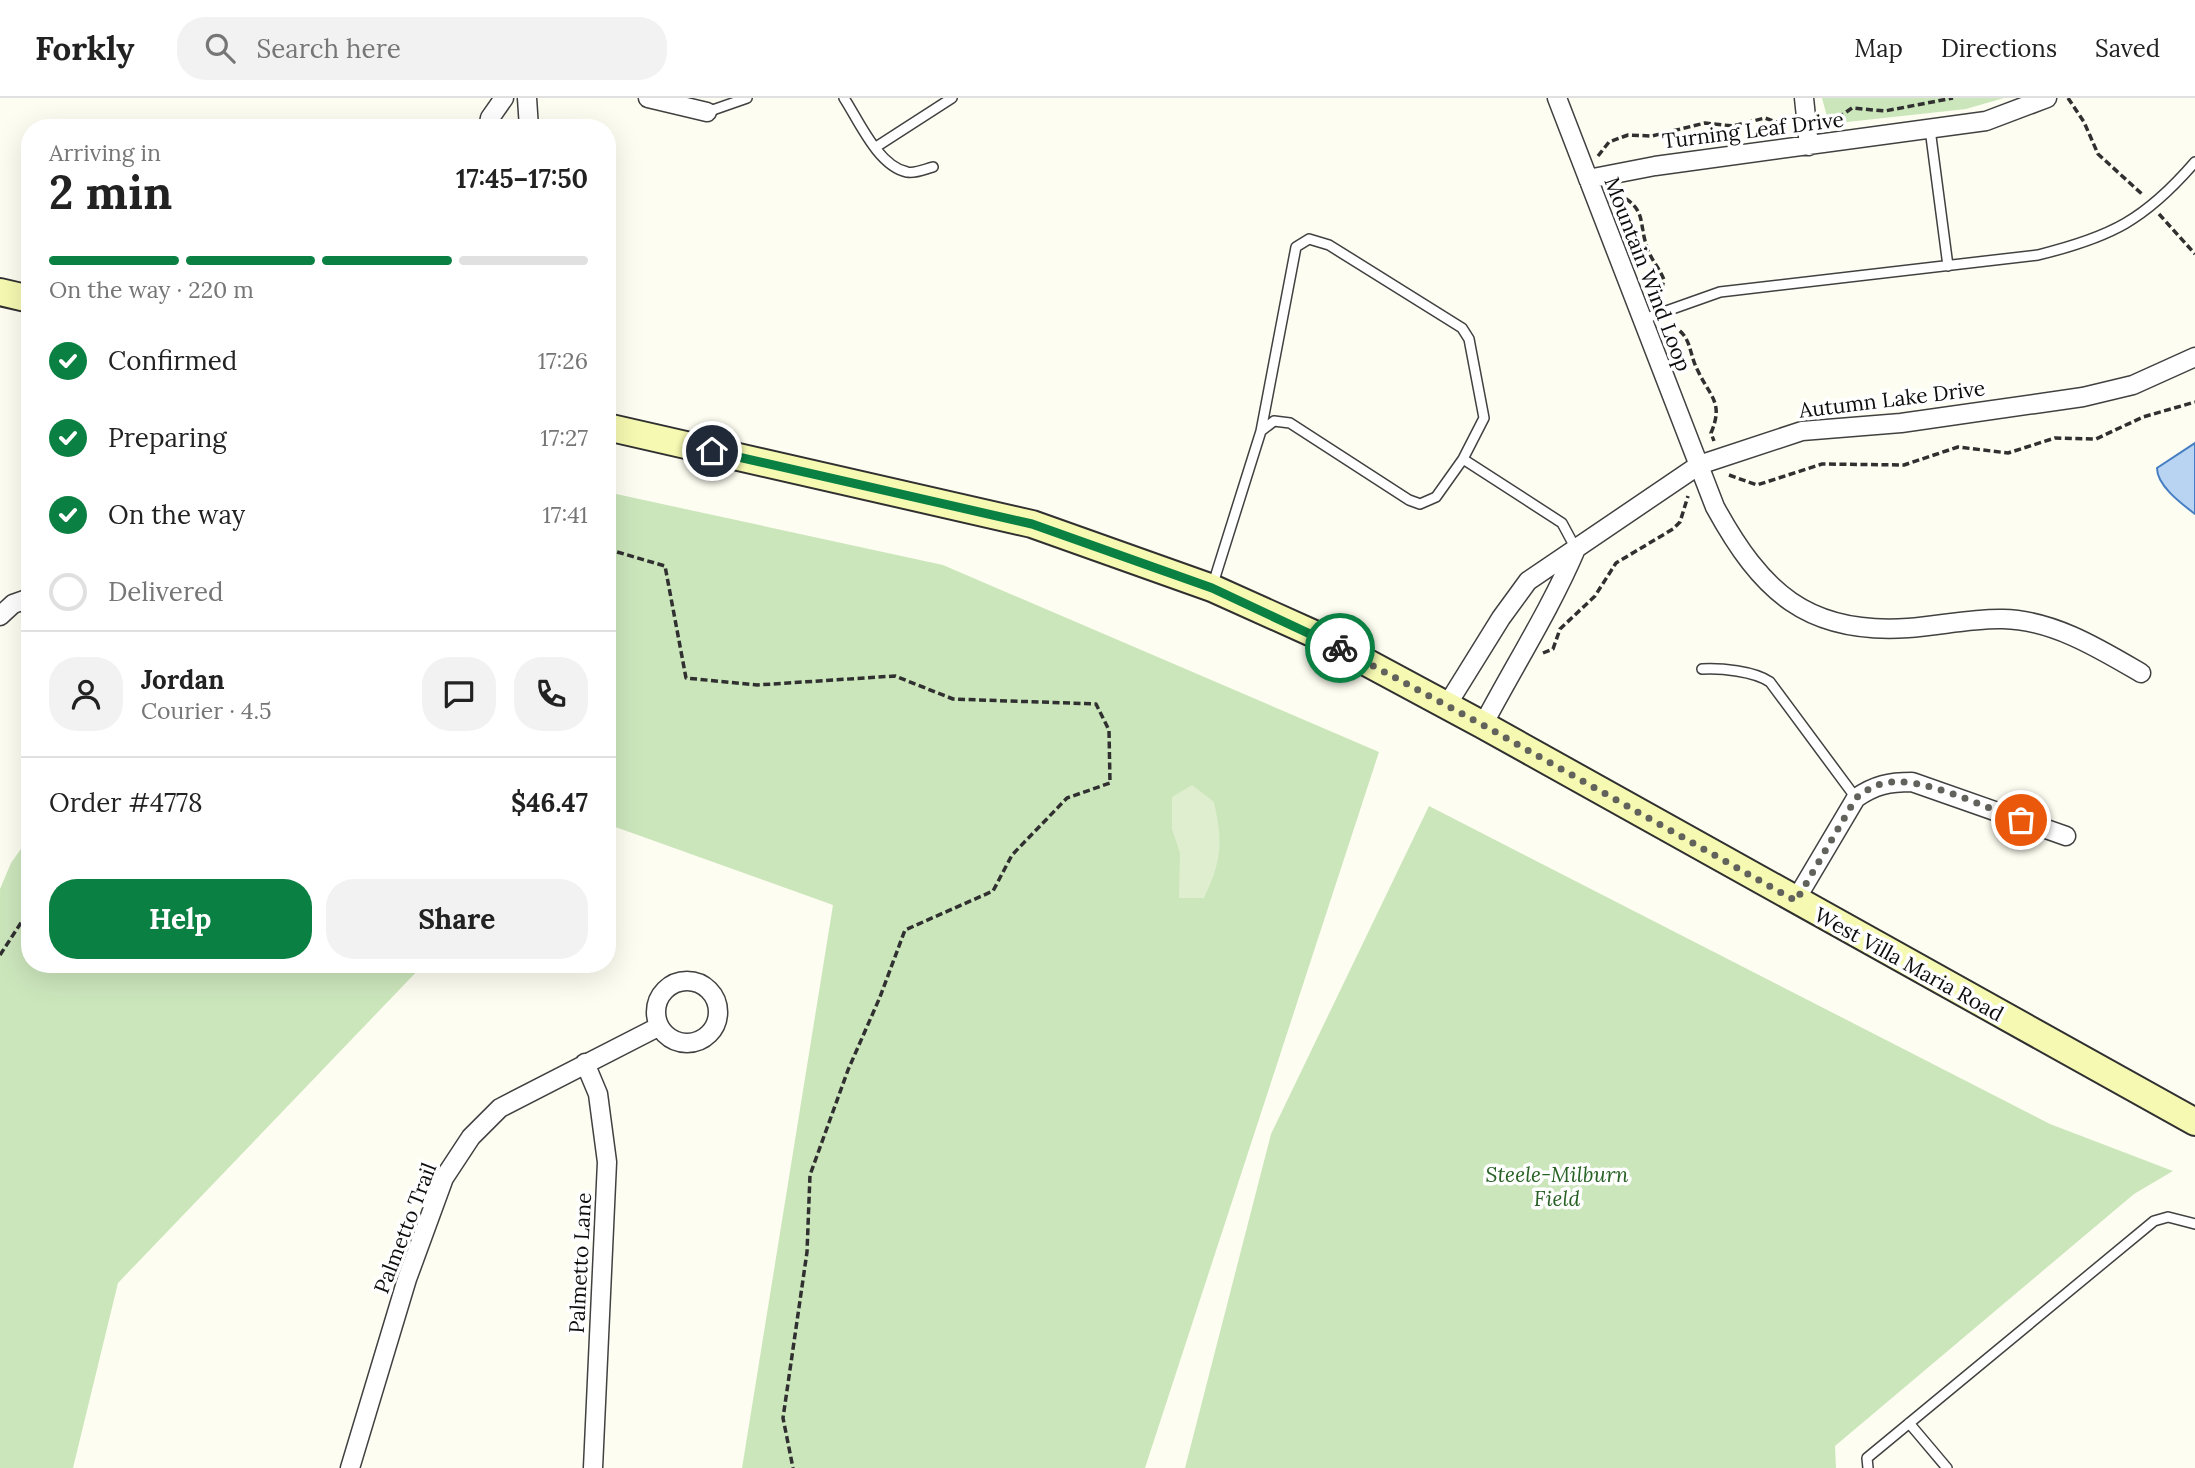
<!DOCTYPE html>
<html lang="en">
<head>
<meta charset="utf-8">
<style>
	:root { --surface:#fff; --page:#f2f2f2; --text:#222; --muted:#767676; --line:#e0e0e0; --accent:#0b8043 }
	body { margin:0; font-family:Lora,serif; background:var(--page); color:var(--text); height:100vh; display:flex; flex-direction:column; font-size:26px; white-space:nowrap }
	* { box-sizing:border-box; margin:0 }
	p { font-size:23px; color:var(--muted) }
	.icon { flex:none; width:38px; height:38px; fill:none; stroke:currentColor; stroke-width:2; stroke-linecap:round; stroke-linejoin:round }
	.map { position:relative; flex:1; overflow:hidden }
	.details { position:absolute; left:21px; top:21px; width:595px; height:854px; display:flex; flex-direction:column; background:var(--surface); border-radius:28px; box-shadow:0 7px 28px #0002 }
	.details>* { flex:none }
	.pin { position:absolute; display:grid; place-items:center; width:60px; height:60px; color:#fff; margin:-30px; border:4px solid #fff; border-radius:50%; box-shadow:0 2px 7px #0007 }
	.courier { position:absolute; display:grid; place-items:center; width:70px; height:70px; margin:-35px; border:5px solid #0b8043; border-radius:50%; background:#fff; color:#222; box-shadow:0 2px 9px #0007 }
	.headline em { font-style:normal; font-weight:700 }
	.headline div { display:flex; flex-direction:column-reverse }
	.headline { display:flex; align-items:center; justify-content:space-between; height:119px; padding:0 28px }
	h1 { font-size:46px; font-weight:700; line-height:52px }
	.bar { display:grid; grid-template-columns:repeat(4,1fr); gap:10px 7px; align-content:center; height:84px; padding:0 28px }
	.bar i { height:9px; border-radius:5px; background:var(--line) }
	.bar .current { background:var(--accent) }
	.bar p { grid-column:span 4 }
	.line { display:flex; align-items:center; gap:18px; padding:0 28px; border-top:2px solid var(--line) }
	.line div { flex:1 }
	.round { display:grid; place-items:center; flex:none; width:74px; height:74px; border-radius:28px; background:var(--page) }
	ol { padding:0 28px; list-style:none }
	li { display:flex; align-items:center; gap:21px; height:77px }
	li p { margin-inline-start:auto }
	li .icon { padding:7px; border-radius:50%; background:var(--accent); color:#fff; stroke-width:4 }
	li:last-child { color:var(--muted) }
	li i { width:38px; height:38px; border:4px solid var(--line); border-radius:50% }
	.primary-button { display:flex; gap:14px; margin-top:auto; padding:14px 28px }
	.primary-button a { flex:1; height:80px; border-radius:28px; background:var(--accent); color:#fff; font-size:28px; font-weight:700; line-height:80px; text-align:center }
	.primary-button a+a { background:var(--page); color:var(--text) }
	header { display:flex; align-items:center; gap:42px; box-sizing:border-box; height:98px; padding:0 35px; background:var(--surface); border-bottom:2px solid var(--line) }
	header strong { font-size:33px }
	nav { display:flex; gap:38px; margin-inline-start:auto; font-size:24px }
	.search { width:490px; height:63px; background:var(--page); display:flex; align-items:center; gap:18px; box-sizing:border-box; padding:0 24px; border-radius:28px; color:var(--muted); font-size:26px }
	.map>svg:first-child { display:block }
</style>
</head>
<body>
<header>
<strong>Forkly</strong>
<div class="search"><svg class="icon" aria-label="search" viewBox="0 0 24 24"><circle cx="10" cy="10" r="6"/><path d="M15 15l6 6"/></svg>Search here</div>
<nav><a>Map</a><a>Directions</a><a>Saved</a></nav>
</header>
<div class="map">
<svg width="2195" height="1370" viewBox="0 0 2195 1370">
	<rect width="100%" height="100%" fill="#fefdf1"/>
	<path fill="#cce6bc" d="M1822,0h182l-38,11 -137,15z
		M607,394l336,73 436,187 -234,716h-403l91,-563 -226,-81z
		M1429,708l621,318 123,47 -39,23 -299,252 1,22h-651l86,-334z
		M30,738v128h394l-306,319 -45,185h-73v-579l11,-26z"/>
	<path fill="#deeece" d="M1192,687l22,17c9,41 8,58 -10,96h-25l1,-45 -8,-24v-32z"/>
	<path fill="#b9d4f2" stroke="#457ec3" stroke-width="2" d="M2195,345v71c-13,-10 -38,-28 -38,-46z"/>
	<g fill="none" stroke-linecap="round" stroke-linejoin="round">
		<defs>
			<path id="service" d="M844,0c15,23 34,68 63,74 8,2 18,-3 26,-5
				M707,14l40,-14
				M1930,31l18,137
				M876,49l76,-49
				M1641,222l79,-28 318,-37c73,-18 107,-35 157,-93
				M1261,333l35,-184 13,-8 20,6 133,83 7,11 15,79 -21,41
				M1212,489l49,-156 13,-10 16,2 119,77 11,4 16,-7 27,-38 99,64 14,26
				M1702,571c19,-1 52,2 68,13l86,116
				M1909,1325l38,45
				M1868,1370l-1,-10 287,-237 14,-4 27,7"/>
			<path id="minor" d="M527,0l2,30
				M648,0l59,14
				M1557,0l158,409c46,84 92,128 193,121 31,-2 64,-10 95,-9 50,1 97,30 138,54
				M1804,0l5,48
				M488,30l2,-10 14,-20
				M1588,81l67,-13 331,-45 61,-23
				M0,518l13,-12 17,-6
				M1447,607l54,-87 27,-37 171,-116 103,-34 99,-8 182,-26 50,-12 62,-28
				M1483,627c31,-59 67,-115 93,-176
				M1795,803l61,-103c19,-13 33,-16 56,-16l154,54
				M656 914a31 31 0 1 1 62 0a31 31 0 1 1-62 0Z
				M585,965l13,31 9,68 -14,306
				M350,1370l57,-189 37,-101 27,-41 29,-29 158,-81"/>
			<path id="secondary" d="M0,194l30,7
				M607,329l425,97 180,64 100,45 171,92 712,397"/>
		</defs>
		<use href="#service" stroke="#414141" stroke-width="12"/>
		<use href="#minor" stroke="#414141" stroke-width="21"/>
		<use href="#secondary" stroke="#303030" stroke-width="30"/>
		<path stroke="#303030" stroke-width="3.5" stroke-dasharray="7 3.5" stroke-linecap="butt" d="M2068,0l16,24 14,32 45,41
			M1829,26l23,-16 33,3 68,-13
			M1598,58l11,-14 19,-7 24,1 53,-13 28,3 32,-8 22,8
			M1617,95c32,18 20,28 31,57 4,11 12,19 16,30l-6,21
			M2159,116l36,40
			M1671,227c22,11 17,28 27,46 12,26 26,31 13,62l3,8
			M1729,377l28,10 65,-21 82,1 54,-18 50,6 47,-15 41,1 47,-22 52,-15
			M607,451l58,17 21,112 71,7 138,-9 58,23 143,5 13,26 1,53 -43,15 -55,57 -19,36 -88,39 -25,67 -32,73 -38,105 -3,77 -24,166 10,50
			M1543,555l10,-4 7,-20 35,-33 21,-33 57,-34 7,-7 8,-26
			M0,857l30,-46"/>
		<use href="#service" stroke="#fff" stroke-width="9"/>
		<use href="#minor" stroke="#fff" stroke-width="18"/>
		<use href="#secondary" stroke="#f6f9b1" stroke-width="26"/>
	</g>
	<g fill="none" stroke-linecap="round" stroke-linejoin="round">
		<path stroke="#62625d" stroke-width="7" stroke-dasharray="0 12.6" d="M1340,550l143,77 313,176 60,-103c9,-7 18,-13 29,-15 36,-8 100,25 136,37"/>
		<path stroke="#0b8043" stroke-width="9" d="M712,353l320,73 180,64 128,60"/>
	</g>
	<g text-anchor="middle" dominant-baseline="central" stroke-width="7" stroke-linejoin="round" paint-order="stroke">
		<g font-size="21" fill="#0e0e0e" stroke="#fff">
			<text transform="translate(1753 32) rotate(-7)">Turning Leaf Drive</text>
			<text transform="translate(1648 176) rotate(69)">Mountain Wind Loop</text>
			<text transform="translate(1892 301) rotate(-7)">Autumn Lake Drive</text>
			<text transform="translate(1909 866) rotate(29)">West Villa Maria Road</text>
			<text transform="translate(405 1130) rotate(-69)">Palmetto Trail</text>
			<text transform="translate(580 1165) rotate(-87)">Palmetto Lane</text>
		</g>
		<g font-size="21" font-style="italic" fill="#276123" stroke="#fff">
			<text x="1557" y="1076">Steele-Milburn<tspan x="1557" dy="24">Field</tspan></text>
		</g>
	</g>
</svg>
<div class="pin" style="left:2021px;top:722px;background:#ea580c"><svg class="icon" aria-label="bag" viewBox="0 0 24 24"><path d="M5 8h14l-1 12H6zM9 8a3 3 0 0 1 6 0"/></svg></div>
<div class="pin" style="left:712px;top:353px;background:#1f2937"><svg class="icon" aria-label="home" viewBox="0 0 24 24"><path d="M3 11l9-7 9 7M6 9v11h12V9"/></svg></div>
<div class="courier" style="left:1340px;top:550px"><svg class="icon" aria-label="bike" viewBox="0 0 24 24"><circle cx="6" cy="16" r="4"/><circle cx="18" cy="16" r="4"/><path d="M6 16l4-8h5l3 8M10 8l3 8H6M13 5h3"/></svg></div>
<section class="details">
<div class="headline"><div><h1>2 min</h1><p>Arriving in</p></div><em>17:45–17:50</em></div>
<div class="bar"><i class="current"></i><i class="current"></i><i class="current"></i><i></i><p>On the way · 220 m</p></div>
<ol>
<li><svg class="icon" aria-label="check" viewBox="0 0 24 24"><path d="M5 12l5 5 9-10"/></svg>Confirmed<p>17:26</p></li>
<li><svg class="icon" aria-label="check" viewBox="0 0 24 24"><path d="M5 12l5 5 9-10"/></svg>Preparing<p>17:27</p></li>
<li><svg class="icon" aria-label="check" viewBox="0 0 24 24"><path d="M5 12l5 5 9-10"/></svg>On the way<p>17:41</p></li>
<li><i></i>Delivered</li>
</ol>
<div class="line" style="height:126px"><a class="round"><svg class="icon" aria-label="person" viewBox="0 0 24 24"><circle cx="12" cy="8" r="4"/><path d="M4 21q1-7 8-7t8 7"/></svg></a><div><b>Jordan</b><p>Courier · 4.5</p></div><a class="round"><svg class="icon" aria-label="chat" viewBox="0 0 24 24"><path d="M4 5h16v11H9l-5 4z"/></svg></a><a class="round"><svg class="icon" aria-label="phone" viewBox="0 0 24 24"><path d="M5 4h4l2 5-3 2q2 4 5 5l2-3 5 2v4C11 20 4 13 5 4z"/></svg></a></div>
<div class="line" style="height:91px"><div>Order #4778</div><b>$46.47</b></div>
<div class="primary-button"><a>Help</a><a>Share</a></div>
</section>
</div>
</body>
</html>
